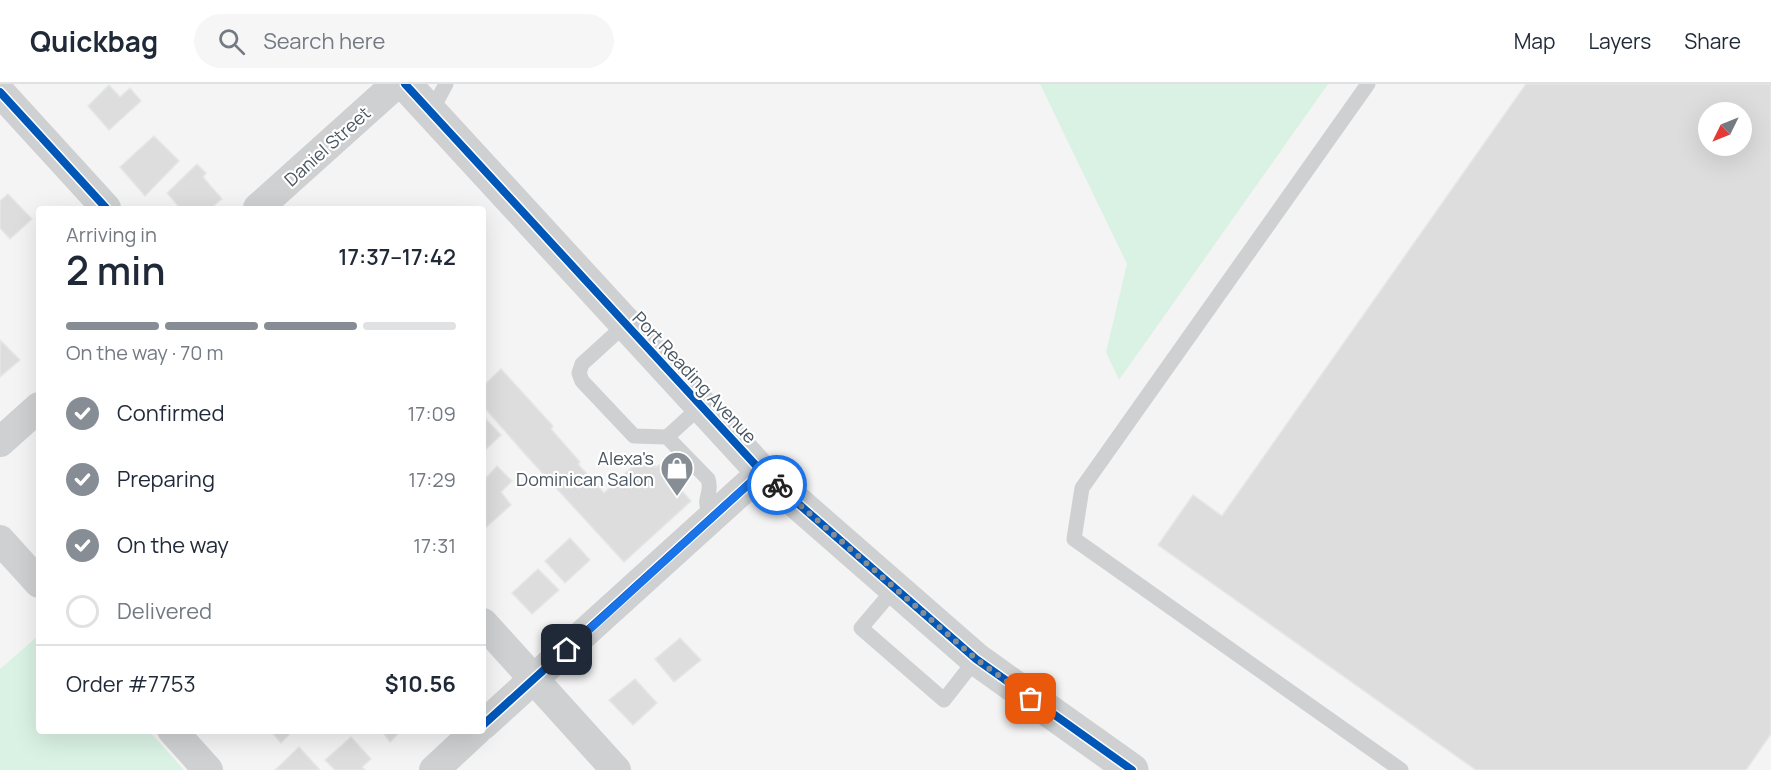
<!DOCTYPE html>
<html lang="en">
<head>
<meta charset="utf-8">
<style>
	:root { --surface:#fff; --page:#f6f6f7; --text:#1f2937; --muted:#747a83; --line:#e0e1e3; --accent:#868d94 }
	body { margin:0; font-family:Manrope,sans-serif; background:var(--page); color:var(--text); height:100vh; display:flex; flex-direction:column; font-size:22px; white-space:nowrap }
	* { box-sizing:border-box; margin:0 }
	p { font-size:20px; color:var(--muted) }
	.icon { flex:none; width:33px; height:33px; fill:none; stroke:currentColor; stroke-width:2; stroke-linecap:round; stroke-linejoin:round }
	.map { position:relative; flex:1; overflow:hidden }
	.details { position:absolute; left:36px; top:122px; width:450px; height:528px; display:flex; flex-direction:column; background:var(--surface); border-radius:6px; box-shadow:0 6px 24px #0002 }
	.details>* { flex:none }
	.needle { width:39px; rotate:227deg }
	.controls { position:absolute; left:1698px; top:18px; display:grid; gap:12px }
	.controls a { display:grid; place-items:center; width:54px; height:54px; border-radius:50%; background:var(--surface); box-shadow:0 6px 24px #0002; font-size:30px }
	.pin { position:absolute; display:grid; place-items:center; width:51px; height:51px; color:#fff; margin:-26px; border-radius:12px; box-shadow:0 3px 9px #0006 }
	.courier { position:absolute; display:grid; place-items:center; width:60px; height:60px; margin:-30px; border:4px solid #1a73e8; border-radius:50%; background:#fff; color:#222; box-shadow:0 2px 8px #0007 }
	.summary em { font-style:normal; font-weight:600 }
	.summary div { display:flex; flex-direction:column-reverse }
	.summary { display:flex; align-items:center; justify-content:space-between; height:102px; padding:0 30px }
	h1 { font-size:39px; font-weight:600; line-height:45px }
	.bar { display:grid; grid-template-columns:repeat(4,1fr); gap:9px 6px; align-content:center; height:72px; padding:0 30px }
	.bar i { height:8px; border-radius:4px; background:var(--line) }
	.bar .current { background:var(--accent) }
	.bar p { grid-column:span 4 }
	.line { display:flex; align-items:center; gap:15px; padding:0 30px; border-top:2px solid var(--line) }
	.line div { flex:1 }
	ol { padding:0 30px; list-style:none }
	li { display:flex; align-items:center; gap:18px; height:66px }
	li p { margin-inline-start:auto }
	li .icon { padding:6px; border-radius:50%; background:var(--accent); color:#fff; stroke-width:4 }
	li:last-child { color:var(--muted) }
	li i { width:33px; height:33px; border:3px solid var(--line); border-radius:50% }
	header { display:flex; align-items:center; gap:36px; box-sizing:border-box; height:84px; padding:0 30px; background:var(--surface); border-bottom:2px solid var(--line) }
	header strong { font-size:28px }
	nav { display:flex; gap:33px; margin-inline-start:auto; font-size:21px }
	.search { width:420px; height:54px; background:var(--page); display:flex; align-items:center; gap:15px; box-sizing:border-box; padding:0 21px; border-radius:33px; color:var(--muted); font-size:22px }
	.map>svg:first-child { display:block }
</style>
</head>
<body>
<header>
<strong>Quickbag</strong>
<div class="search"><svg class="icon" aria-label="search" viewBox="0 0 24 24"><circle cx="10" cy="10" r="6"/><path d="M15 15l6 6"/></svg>Search here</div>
<nav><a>Map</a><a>Layers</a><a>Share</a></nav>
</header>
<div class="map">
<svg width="1771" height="686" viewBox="0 0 1771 686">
	<rect width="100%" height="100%" fill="#f4f4f4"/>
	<path fill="#d9f2e3" d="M1040,0h288l-209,296 -13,-28 21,-88z
		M39,551v95l110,1 35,39h-184v-101z"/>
	<path fill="#ddddde" stroke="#e5e6e7" stroke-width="1.5" fill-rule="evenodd" d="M1526,0h245v650l-25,36h-270l-318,-225 35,-50 29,21zM1708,28h34v34h-34z
		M109,1l11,12 10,-9 11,13 -32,29 -21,-24z
		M154,52l25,25 -34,35 -25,-29z
		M197,80l9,9 -3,4 19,22 -11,9h-31l-13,-15z
		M8,110l24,25 -22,20 -10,-11v-27z
		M0,256l20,20 -20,17z
		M501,285l52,57 -2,3 29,33 -2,2 26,29 41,-38 11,12 3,-2 32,36 -67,61 -100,-109 -41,-47v-20z
		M483,332l18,19 -18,17z
		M497,382l15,15 -11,11 10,13 -28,25v-49z
		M570,454l20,22 -25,23 -20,-22z
		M538,485l21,21 -27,24 -20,-21z
		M680,554l21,22 -27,22 -19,-23z
		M635,595l22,24 -24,22 -24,-25z
		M276,646h9l4,5 -8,8 -8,-9z
		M381,646h21l-12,12z
		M351,653l20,22 -9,8 3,3h-30l-10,-10z
		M299,663l21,23h-45z"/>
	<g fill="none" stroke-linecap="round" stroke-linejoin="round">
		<path stroke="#ced0d2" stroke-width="15" d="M1368,0l-286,404 -8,51 327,231
			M431,28l15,-28
			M626,240l-44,40 -3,9 3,8 52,55 33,1 34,-31
			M667,353l41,42c6,17 -10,20 6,37
			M895,504l-34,40 83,72 32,-41"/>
		<path stroke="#ced0d2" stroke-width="30" d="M0,8l106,116
			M258,124l138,-124
			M0,358l39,-35
			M0,456l39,43
			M483,539l133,147
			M483,641l279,-253
			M172,646l36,40
			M434,686l43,-40"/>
		<path stroke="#ced0d2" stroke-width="33" d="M405,0l357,388 214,187 156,111"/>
		<defs>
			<path id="cycleway" d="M405,0l357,388 214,187 156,111
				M0,8l106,116
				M483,641l279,-253"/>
		</defs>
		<use href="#cycleway" stroke="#fff" stroke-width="11"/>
		<use href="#cycleway" stroke="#0057b8" stroke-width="8"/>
	</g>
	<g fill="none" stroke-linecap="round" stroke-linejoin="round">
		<path stroke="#868d94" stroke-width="6" stroke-dasharray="0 10.8" d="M777,401l199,174 55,40"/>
		<path stroke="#1a73e8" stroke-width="8" d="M567,566l195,-178 15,13"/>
	</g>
	<defs>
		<symbol id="shop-pin" viewBox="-11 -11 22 30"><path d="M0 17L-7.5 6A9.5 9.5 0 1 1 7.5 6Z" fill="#868d94" stroke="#fff"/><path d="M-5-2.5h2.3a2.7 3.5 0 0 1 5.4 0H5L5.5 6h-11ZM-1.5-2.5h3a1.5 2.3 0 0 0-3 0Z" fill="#fff"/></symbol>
	</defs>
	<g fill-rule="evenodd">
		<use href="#shop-pin" x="658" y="365" width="38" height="52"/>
	</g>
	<g text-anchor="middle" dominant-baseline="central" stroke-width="4.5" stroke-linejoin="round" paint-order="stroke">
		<g font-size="18" fill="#4a5661" stroke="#fff">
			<text transform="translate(327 62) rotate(-42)">Daniel Street</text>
			<text transform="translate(695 293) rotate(47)">Port Reading Avenue</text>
		</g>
		<g font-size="18" fill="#4a5661" stroke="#fff" text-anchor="end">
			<text x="654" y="374">Alexa's<tspan x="654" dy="21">Dominican Salon</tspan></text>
		</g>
	</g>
</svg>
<div class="controls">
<a><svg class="needle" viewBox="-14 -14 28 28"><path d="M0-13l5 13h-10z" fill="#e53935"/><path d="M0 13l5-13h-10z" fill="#747a83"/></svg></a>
</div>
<div class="pin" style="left:1031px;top:615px;background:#ea580c"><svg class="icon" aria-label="bag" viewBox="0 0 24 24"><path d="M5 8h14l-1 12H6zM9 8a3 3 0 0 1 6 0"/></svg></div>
<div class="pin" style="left:567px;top:566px;background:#1f2937"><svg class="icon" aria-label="home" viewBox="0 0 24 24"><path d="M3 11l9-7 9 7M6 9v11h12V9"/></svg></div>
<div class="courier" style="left:777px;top:401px"><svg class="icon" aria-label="bike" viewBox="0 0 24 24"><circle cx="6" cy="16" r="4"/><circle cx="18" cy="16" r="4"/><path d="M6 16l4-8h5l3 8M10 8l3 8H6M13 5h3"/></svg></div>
<section class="details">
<div class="summary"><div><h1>2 min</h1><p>Arriving in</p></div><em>17:37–17:42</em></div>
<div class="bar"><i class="current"></i><i class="current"></i><i class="current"></i><i></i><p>On the way · 70 m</p></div>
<ol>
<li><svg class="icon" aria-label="check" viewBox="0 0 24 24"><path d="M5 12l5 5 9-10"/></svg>Confirmed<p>17:09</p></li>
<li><svg class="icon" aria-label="check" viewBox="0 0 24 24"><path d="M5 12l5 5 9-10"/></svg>Preparing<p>17:29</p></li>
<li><svg class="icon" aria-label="check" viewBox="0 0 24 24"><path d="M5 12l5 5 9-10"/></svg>On the way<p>17:31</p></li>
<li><i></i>Delivered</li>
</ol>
<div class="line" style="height:78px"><div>Order #7753</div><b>$10.56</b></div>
</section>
</div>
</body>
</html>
